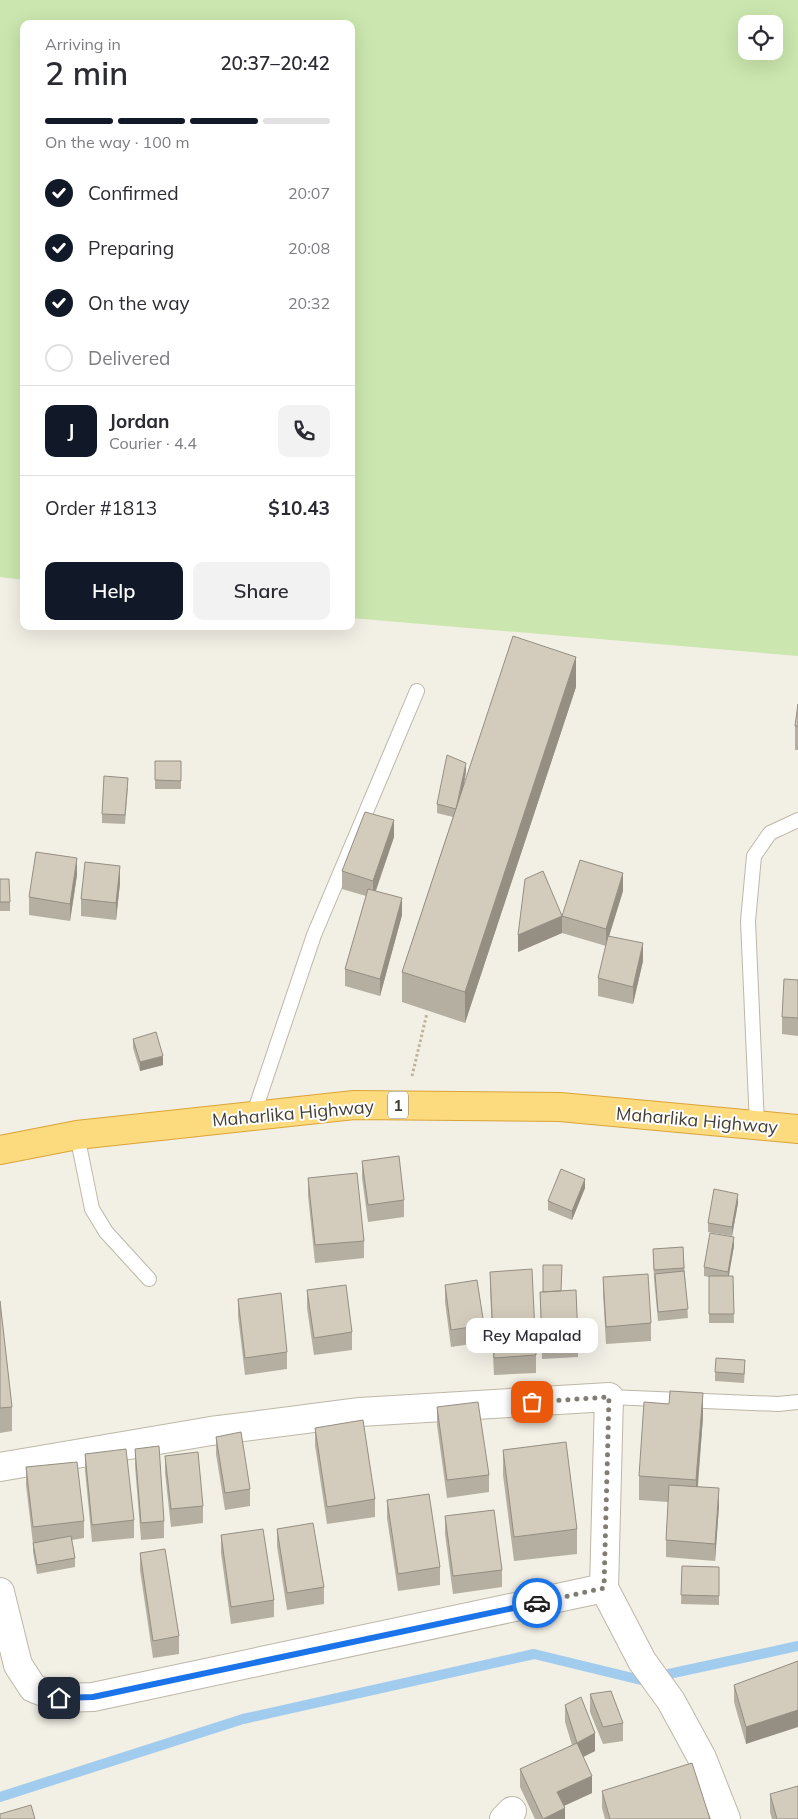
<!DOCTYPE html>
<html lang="en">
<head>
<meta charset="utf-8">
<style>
	:root { --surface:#fff; --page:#f2f2f3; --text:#2b2b33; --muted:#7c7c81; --line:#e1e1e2; --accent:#111827 }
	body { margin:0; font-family:Mulish,sans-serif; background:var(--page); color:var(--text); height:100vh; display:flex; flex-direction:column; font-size:19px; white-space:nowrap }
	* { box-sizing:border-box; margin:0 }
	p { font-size:16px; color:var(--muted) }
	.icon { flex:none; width:28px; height:28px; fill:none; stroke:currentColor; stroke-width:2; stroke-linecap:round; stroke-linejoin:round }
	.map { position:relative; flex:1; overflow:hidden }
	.side { position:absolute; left:20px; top:20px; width:335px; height:610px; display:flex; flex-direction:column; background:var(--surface); border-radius:10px; box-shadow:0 5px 20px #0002 }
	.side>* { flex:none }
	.buttons { position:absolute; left:738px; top:15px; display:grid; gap:10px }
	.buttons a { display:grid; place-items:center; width:45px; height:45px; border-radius:10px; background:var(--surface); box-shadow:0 5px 20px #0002; font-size:25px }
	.pin { position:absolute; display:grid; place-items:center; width:42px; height:42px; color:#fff; margin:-21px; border-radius:10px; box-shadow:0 2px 8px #0006 }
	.courier { position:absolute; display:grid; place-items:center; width:50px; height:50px; margin:-25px; border:4px solid #1a73e8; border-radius:50%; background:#fff; color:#222; box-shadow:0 1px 6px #0007 }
	.bubble { position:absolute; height:35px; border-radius:10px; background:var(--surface); box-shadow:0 5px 20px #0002; font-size:16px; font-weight:600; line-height:35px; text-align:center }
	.head em { font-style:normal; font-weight:600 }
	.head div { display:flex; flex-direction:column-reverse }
	.head { display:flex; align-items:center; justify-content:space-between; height:85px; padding:0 25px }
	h1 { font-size:32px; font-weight:600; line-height:38px }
	.bar { display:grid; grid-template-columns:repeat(4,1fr); gap:8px 5px; align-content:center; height:60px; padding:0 25px }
	.bar i { height:6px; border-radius:4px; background:var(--line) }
	.bar .current { background:var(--accent) }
	.bar p { grid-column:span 4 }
	.line { display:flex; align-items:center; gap:12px; padding:0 25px; border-top:1px solid var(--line) }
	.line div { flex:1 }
	.round { display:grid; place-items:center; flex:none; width:52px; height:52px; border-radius:10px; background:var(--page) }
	ol { padding:0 25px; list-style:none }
	li { display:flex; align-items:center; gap:15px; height:55px }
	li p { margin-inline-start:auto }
	li .icon { padding:5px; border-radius:50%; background:var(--accent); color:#fff; stroke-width:4 }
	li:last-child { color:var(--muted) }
	li i { width:28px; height:28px; border:2px solid var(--line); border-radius:50% }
	.cta { display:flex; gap:10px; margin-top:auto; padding:10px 25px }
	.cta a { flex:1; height:58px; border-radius:10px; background:var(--accent); color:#fff; font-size:20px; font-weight:600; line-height:58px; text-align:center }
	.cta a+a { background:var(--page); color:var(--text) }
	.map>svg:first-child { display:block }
</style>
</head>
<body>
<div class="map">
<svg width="798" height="1819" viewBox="0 0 798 1819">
	<rect width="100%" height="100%" fill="#f2efe5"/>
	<path fill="#cbe6ae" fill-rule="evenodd" d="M0,0h798v656l-447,-38v-594h-327v556l-24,-3zM746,24h28v27h-28z"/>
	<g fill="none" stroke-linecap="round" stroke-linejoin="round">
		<path stroke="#a2ccee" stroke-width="10" d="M0,1797l243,-78 291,-65 107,26 157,-34"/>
		<defs>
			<path id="service" d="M253,1116l61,-181 103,-244
				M757,1125l-9,-204 6,-65 16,-23 28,-13
				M77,1135l15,74 14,23 43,47
				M609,1397l169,7 20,-2"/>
			<path id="minor" d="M0,1467l211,-36 149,-19 249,-15 -5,191 38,73 29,40 31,57 24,61
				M0,1592l18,73 15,23 26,10 34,-1 511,-109
				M504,1819l8,-8"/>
			<path id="trunk" d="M0,1150l77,-15 277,-30 206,2 238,22"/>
		</defs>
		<use href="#service" stroke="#bdb7a8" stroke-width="16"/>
		<use href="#minor" stroke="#bdb7a8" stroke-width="30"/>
		<use href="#trunk" stroke="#daa437" stroke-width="30"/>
		<path stroke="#bfb399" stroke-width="3" stroke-dasharray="2.5 2.5" stroke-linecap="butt" d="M412,1076l15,-63"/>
		<use href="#service" stroke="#fff" stroke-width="14"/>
		<use href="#minor" stroke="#fff" stroke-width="28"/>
		<use href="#trunk" stroke="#fcda7e" stroke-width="28"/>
	</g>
	<path fill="#b5afa1" d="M576,687l-111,336 -63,-21v-30l51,-155 -16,-4v-9l29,-32 -3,17z
		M798,704v46h-3v-24z
		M155,761h26v28h-26z
		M128,787l-3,37 -23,-1v-9z
		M394,837l-18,54 26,24 -22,81 -35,-10v-17l21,-73 -24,-7v-18z
		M77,875l-7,46 -41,-6v-18z
		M0,879l10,23v9h-10z
		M120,883l-4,37 -35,-4v-17z
		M623,891l-14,45 34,25 -10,43 -35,-8v-18l8,-32 -44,-13 -44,19 44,-36z
		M798,980v56l-16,-2v-17z
		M133,1039l30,26 -23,6 -7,-23z
		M362,1161l42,39v17l-36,5 -6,-44z
		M308,1178l56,63v17l-49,5 -7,-68z
		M585,1188l-13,32 -24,-10v-9z
		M738,1203l-6,33 -24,-4v-9z
		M734,1246l-6,30h5l1,47h-25v-46l-5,-1v-9z
		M683,1247l5,71 -30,3 -4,-42 -1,-30z
		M490,1272l46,83v18l-42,2 -4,-86z
		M603,1277l48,46v18l-45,3 -3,-50z
		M445,1285l39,40v17l-33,5 -6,-45z
		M307,1290l45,42v18l-38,5 -7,-47z
		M561,1291l17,49v17l-36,2 -2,-67z
		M238,1299l49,53v17l-42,6 -7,-59z
		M0,1301l12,106v24l-12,2z
		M745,1369l-1,14 -29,-2v-9z
		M437,1407l52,68v17l-42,6 -10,-73z
		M703,1417l-5,70 21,19 -4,55 -49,-4v-17l2,-38 -29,-2v-24z
		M315,1428l60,71v18l-48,7 -12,-79z
		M216,1437l34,52v17l-25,4 -9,-56z
		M135,1449l29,72v17l-23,2 -6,-74z
		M503,1450l74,79v25l-63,7 -11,-86z
		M85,1454l49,66v18l-42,4 -7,-71z
		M165,1456l38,50v17l-32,4 -6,-54z
		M26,1467l58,54v17l-12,2 3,18v9l-38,7 -4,-22v-8l-7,-59z
		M387,1500l53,67v18l-42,6 -11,-73z
		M445,1516l57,54v17l-49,7 -8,-60z
		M277,1529l47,58v17l-37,6 -10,-64z
		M221,1535l53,65v17l-43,7 -10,-71z
		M140,1553l39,83v18l-26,4 -13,-88z
		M682,1566l37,1v38l-38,-1z
		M798,1661l-52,83 -12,-42v-17z
		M590,1694l33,29v18l-20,3 -13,-32z
		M565,1705l30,46 -12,6 9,36 -28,13 1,13h-30l-15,-32v-18l52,-24 -7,-23z
		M602,1791l108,28h-105l-3,-11z
		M770,1794l28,25h-26l-2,-7z"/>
	<path fill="#948e83" d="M576,657v30l-111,336v-31z
		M466,763v9l-9,46v-9z
		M394,820v17l-21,61v-17z
		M77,858v17l-7,46v-17z
		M120,866v17l-4,37v-17z
		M623,873v18l-17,55v-17z
		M402,898v17l-22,81v-17z
		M562,916v17l-44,19v-17z
		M643,943v18l-10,43v-17z
		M163,1056v9l-23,6v-9z
		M585,1179v9l-13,32v-9z
		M738,1194v9l-6,33v-9z
		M734,1237v9l-6,35v-9z
		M703,1393v24l-7,87v-24z
		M719,1488v18l-4,55v-17z
		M798,1710v17l-52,17v-17z
		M595,1733v18l-18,9v-17z
		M592,1776v17l-35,16v-17z
		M565,1808v11h-22z"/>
	<path fill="#d3cbbb" stroke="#948e83" d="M513,636l63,21 -111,335 -63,-20z
		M798,704v22h-3z
		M447,755l19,8 -10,46 -19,-5z
		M155,761h26v20l-26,-1z
		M104,776l24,2 -3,37 -23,-1z
		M365,812l29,8 -21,61 -31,-10z
		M36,852l41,6 -7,46 -41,-7z
		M580,860l43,13 -17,56 -44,-13z
		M85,862l35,4 -4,37 -35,-4z
		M543,871l19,45 -44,19 7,-56z
		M0,879h9l1,23h-10z
		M368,889l34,9 -22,81 -35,-10z
		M608,936l35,7 -10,44 -35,-9z
		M784,979l14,1v38l-16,-1z
		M156,1032l7,24 -23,6 -7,-23z
		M399,1156l5,44 -36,5 -6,-44z
		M561,1169l24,10 -13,32 -24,-10z
		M357,1173l7,68 -49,4 -7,-67z
		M714,1189l24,5 -6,33 -24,-4z
		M710,1233l24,4 -6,35 -24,-5z
		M683,1247l1,21 -30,2 -1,-21z
		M543,1265h19l-1,26 -18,1z
		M532,1269l4,86 -42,3 -4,-86z
		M684,1271l4,38 -30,3 -3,-38z
		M648,1274l3,49 -45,4 -3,-50z
		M709,1276h24l1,38h-25z
		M477,1280l7,45 -33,5 -6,-45z
		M346,1285l6,47 -38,6 -7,-48z
		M576,1290l2,50 -36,1 -2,-49z
		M281,1293l6,59 -42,6 -7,-59z
		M0,1301l12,106 -12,1z
		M716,1358l29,2 -1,14 -29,-2z
		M670,1391l33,2 -7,87 -57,-4 5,-74 25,2z
		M478,1402l11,73 -42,5 -10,-73z
		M363,1420l12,79 -48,8 -12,-79z
		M241,1432l9,57 -25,4 -9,-56z
		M566,1442l11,87 -63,8 -11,-87z
		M159,1446l5,75 -23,2 -6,-74z
		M126,1449l8,71 -42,5 -7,-71z
		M198,1452l5,54 -32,3 -6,-53z
		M77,1462l7,59 -51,6 -7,-60z
		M669,1485l50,3 -4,56 -49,-4z
		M429,1494l11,73 -42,7 -11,-74z
		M494,1510l8,60 -49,6 -8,-60z
		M313,1523l11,64 -37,6 -10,-64z
		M263,1529l11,71 -43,7 -10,-72z
		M71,1536l4,22 -38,7 -4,-22z
		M165,1549l14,87 -26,5 -13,-88z
		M682,1566l37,1v29l-38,-1z
		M798,1661v49l-52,17 -12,-42z
		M611,1691l12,32 -20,4 -13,-33z
		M581,1697l14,36 -18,10 -12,-38z
		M577,1743l15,33 -35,16 8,16 -22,11 -23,-50z
		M692,1763l18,56h-100l-8,-28z
		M798,1786v33h-21l-7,-25z
		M31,1805l4,14h-35v-5z"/>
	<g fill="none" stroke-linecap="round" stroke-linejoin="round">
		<path stroke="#817d73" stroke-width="5" stroke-dasharray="0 9" d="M532,1402l77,-5 -5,191 -67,15"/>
		<path stroke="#1a73e8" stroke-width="6" d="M59,1698l34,-1 444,-94"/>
	</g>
	<g text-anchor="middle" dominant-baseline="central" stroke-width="4" stroke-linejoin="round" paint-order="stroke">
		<rect fill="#fff" stroke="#7c7972" stroke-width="1" x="388" y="1091.5" width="20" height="27" rx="4"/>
		<g font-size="16" font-weight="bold" fill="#443f35">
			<text x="398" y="1105">1</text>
		</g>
		<g font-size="18" fill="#443f35" stroke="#fff">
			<text transform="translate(293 1113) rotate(-5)">Maharlika Highway</text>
			<text transform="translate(697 1120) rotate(5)">Maharlika Highway</text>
		</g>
	</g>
</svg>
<div class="buttons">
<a><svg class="icon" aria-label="locate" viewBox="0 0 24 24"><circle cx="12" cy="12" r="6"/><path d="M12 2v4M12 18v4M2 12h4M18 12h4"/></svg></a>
</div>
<div class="pin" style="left:532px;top:1402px;background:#ea580c"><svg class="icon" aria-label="bag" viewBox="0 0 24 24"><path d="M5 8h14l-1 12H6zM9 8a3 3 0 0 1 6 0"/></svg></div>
<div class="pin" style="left:59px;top:1698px;background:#1f2937"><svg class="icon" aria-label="home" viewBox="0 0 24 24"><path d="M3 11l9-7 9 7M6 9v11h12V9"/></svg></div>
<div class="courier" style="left:537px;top:1603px"><svg class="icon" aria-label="car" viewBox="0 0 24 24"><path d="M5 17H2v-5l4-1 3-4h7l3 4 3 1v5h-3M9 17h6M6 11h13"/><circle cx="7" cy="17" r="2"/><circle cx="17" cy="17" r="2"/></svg></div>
<div class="bubble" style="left:466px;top:1318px;width:132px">Rey Mapalad</div>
<section class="side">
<div class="head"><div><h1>2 min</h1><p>Arriving in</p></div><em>20:37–20:42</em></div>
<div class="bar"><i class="current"></i><i class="current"></i><i class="current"></i><i></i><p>On the way · 100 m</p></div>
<ol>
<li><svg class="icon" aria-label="check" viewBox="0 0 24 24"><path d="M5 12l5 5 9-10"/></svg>Confirmed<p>20:07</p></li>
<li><svg class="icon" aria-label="check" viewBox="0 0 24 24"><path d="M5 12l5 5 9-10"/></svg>Preparing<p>20:08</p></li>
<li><svg class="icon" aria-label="check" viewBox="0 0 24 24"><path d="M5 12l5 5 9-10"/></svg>On the way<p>20:32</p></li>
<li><i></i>Delivered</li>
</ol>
<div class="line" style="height:90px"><b class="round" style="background:var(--accent);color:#fff">J</b><div><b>Jordan</b><p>Courier · 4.4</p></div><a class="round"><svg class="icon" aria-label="phone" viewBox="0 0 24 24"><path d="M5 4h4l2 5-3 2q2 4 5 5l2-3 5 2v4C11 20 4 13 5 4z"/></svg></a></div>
<div class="line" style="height:65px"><div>Order #1813</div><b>$10.43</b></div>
<div class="cta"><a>Help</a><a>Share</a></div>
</section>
</div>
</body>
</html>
